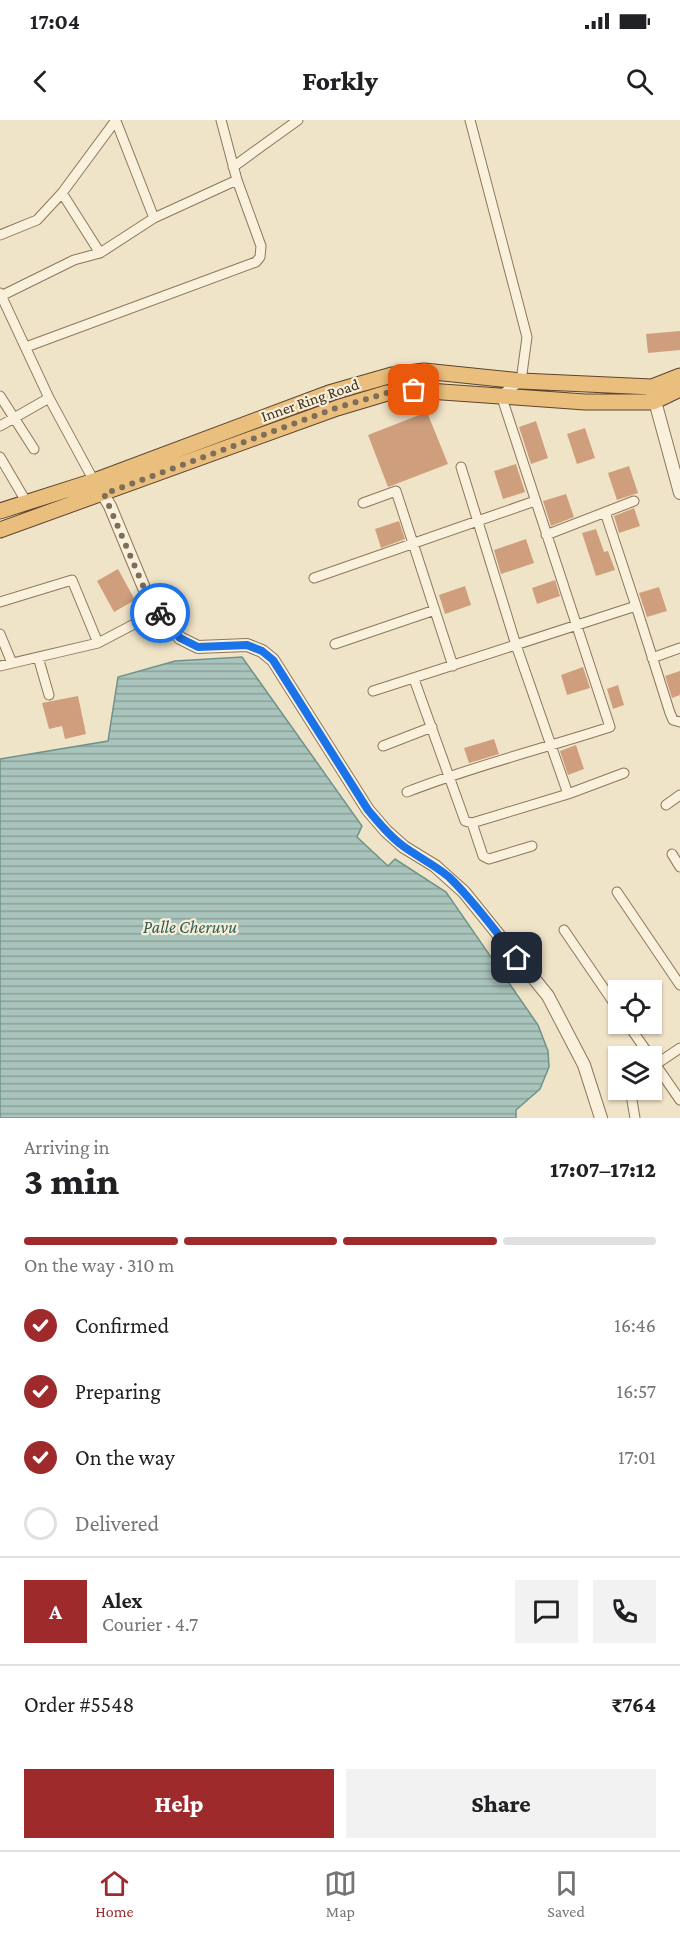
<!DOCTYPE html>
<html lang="en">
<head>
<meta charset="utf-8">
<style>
	:root { --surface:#fff; --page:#f2f2f2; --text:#202124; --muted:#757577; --line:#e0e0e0; --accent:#9e2a2b }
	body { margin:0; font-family:"Crimson Pro",serif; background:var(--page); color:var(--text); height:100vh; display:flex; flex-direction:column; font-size:22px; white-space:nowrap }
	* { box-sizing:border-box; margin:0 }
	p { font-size:20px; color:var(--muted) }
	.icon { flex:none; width:33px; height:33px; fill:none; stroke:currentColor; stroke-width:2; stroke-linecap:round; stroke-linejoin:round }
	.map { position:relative; height:998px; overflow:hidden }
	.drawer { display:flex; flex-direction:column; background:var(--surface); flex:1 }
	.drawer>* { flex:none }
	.tools { position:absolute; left:608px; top:860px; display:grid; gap:12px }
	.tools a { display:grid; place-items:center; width:54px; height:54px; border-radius:0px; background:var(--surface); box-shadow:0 2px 4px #0004; font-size:30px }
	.pin { position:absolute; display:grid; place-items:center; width:51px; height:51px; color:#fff; margin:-26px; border-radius:12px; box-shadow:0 3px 9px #0006 }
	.courier { position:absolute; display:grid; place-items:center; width:60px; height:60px; margin:-30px; border:4px solid #1a73e8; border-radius:50%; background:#fff; color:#222; box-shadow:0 2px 8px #0007 }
	.head em { font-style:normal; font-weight:800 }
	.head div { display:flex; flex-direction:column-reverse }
	.head { display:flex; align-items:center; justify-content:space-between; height:102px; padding:0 24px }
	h1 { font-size:39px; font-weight:800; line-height:45px }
	.bar { display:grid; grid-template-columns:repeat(4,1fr); gap:9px 6px; align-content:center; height:72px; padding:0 24px }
	.bar i { height:8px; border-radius:4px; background:var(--line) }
	.bar .active { background:var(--accent) }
	.bar p { grid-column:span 4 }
	.line { display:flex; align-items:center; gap:15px; padding:0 24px; border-top:2px solid var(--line) }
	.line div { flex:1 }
	.round { display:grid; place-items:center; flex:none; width:63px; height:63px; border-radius:0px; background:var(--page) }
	ol { padding:0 24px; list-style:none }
	li { display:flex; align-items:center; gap:18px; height:66px }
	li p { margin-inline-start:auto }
	li .icon { padding:6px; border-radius:50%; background:var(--accent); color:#fff; stroke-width:4 }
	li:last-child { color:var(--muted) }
	li i { width:33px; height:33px; border:3px solid var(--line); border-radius:50% }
	.cta { display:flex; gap:12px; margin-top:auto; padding:12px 24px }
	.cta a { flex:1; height:69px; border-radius:0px; background:var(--accent); color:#fff; font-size:24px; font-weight:800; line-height:69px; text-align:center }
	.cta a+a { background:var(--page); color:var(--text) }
	.status { display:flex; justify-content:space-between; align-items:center; height:42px; padding:0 30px; background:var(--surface); direction:ltr }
	.status svg { height:16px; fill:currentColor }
	header { display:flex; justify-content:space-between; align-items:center; height:78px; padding:0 24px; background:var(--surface); font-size:27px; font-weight:800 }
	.tabs { display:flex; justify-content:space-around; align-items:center; height:84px; border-top:2px solid var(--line); background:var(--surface); font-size:16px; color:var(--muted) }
	.tabs a { display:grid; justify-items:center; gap:3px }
	.tabs .active { color:var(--accent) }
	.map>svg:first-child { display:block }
</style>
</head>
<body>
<div class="status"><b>17:04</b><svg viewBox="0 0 49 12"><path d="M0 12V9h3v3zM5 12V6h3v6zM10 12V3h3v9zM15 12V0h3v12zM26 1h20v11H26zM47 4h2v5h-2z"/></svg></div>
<header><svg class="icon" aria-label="back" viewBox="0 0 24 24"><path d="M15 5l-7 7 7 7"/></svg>Forkly<svg class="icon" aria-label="search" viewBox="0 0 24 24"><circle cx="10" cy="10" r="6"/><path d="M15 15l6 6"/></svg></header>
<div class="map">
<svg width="680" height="998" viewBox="0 0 680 998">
	<defs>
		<pattern id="water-rules" width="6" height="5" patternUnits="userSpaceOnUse" patternTransform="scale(1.5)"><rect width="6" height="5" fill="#a9c4bc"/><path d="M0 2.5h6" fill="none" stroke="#8ba098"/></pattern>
	</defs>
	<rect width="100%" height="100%" fill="#f0e4c8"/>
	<path fill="url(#water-rules)" stroke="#6f938a" stroke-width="1.5" d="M242,537l120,169 -5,11 31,29 7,-7 51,33 92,133 10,26 1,16 -9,22 -24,21v8h-516v-359l108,-18 10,-64 57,-16z"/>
	<path fill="#cf9f7d" d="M680,211v19l-32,3 -2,-19z
		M427,292l21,52 -60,23 -20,-52z
		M536,301l12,37 -17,6 -12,-37z
		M585,308l10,30 -18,6 -10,-30z
		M516,344l9,28 -22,7 -9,-28z
		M629,346l9,27 -21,7 -9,-27z
		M566,374l8,23 -23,9 -8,-25z
		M634,388l6,18 -21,7 -5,-17z
		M399,401l6,18 -24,9 -6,-19z
		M596,409l8,23 4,-1 7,19 -19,6 -14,-43z
		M526,419l8,24 -33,11 -7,-24z
		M118,449l17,31 -21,12 -17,-31z
		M555,460l5,16 -23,8 -5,-16z
		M465,466l6,19 -26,9 -6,-19z
		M659,467l8,24 -20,6 -8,-24z
		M583,547l7,21 -23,7 -6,-20z
		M680,551v24l-8,3 -7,-22z
		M618,565l6,20 -11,4 -6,-20z
		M78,576l8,38 -21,5 -3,-13 -13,3 -7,-26z
		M494,619l5,15 -30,9 -5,-15z
		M576,625l8,24 -16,6 -8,-24z"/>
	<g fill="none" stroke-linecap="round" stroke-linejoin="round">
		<defs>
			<path id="minor" d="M116,1l38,97
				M233,47l65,-47
				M62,73l38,60
				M0,115l37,-15 25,-27 54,-73
				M0,173l49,105 45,83
				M1,176l73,-36 26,-7 54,-35 83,-38
				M26,227l230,-85 4,-5 1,-11 -24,-66 -16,-60
				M0,276l34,53
				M0,306l49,-28
				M0,337l27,46
				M461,347l55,178 52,149 56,-21
				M363,383l33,-12 57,175
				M605,392l31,94
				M546,415l88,-34
				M314,458l221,-77
				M0,482l72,-22 26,63 -98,23
				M0,514l12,29
				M98,523l61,-32
				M335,524l100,-34
				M38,537l11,38
				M652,538l28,-10
				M414,559l51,142 7,2 96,-29
				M373,571l263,-85 34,107 3,7 7,2
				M383,626l49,-19
				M407,672c66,-26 135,-43 203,-65l-109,-332 20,-14 6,-44 -57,-217
				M666,685l14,-10
				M472,703l11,33 6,3 43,-13
				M672,734l8,13
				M617,772l63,93
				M564,810l54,79
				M627,903l23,33
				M651,938l29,42
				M652,947l28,-19
				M630,969l5,29"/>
			<path id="tertiary" d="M653,274l27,99
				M98,366l12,20 34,82 15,23 21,27 18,9 49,-2 15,6 11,9 95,150 18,21 18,16 31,19 29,26 84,104 36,69 17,53"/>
			<path id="trunk" d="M0,391l94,-30 235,-88 63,-18 32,-4 97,10 131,6 28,-11
				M0,410l337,-122 50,-15 27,-3 171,12h68l27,-13"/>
		</defs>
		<use href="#minor" stroke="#8d765c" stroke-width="11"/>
		<use href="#tertiary" stroke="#8d765c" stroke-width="14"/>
		<use href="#trunk" stroke="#5b4430" stroke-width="17"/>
		<use href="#minor" stroke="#faf1dc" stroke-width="9"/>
		<use href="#tertiary" stroke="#faf1dc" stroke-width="12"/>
		<use href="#trunk" stroke="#eabe7c" stroke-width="15"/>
	</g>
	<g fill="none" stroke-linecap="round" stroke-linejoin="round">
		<path stroke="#7c6e5b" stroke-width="6" stroke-dasharray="0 10.8" d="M160,493l-16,-25 -40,-94 232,-86 51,-15 27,-3"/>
		<path stroke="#1a73e8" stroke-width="8" d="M160,493l20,25 18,9 49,-2 15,6 11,9 95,150c11,13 21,26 35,36 15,11 32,19 46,31 25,24 46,54 68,81"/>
	</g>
	<g text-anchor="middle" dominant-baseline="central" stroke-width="4.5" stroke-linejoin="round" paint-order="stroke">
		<g font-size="16" fill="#3d2e20" stroke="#f7eed8">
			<text transform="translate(310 280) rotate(-19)">Inner Ring Road</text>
		</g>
		<g font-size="18" font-style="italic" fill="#2f5d5a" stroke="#f7eed8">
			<text x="190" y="807">Palle Cheruvu</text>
		</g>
	</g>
</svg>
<div class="tools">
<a><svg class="icon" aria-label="locate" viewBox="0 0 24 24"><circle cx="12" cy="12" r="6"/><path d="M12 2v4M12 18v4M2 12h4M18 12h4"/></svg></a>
<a><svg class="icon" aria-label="layers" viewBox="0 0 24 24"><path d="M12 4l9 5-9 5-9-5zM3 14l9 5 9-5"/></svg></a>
</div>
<div class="pin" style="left:414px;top:270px;background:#ea580c"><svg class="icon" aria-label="bag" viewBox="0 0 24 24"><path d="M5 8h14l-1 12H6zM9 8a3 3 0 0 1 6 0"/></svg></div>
<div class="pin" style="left:517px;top:838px;background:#1f2937"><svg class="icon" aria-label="home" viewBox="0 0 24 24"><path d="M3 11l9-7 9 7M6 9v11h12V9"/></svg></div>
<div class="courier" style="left:160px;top:493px"><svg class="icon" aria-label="bike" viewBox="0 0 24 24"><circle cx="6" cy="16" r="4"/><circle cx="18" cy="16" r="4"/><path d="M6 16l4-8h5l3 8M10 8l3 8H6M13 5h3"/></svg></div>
</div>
<section class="drawer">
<div class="head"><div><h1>3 min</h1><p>Arriving in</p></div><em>17:07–17:12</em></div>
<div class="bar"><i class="active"></i><i class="active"></i><i class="active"></i><i></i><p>On the way · 310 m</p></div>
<ol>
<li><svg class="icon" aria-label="check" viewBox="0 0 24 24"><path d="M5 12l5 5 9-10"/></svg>Confirmed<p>16:46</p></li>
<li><svg class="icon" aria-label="check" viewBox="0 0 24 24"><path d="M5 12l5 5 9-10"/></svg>Preparing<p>16:57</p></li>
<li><svg class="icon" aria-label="check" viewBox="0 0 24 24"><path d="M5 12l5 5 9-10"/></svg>On the way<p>17:01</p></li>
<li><i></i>Delivered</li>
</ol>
<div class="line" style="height:108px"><b class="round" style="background:var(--accent);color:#fff">A</b><div><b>Alex</b><p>Courier · 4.7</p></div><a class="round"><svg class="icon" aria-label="chat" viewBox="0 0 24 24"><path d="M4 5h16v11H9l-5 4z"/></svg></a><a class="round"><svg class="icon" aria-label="phone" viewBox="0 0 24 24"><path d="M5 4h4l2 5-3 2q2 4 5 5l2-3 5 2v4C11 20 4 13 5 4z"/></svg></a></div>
<div class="line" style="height:78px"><div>Order #5548</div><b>₹764</b></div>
<div class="cta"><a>Help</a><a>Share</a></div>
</section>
<nav class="tabs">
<a class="active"><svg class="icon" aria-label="home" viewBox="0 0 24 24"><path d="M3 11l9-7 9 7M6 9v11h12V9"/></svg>Home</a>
<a><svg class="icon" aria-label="map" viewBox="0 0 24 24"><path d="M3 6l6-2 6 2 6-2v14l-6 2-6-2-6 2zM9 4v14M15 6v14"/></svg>Map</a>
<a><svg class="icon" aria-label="saved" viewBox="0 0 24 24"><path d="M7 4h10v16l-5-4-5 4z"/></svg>Saved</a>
</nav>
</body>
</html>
